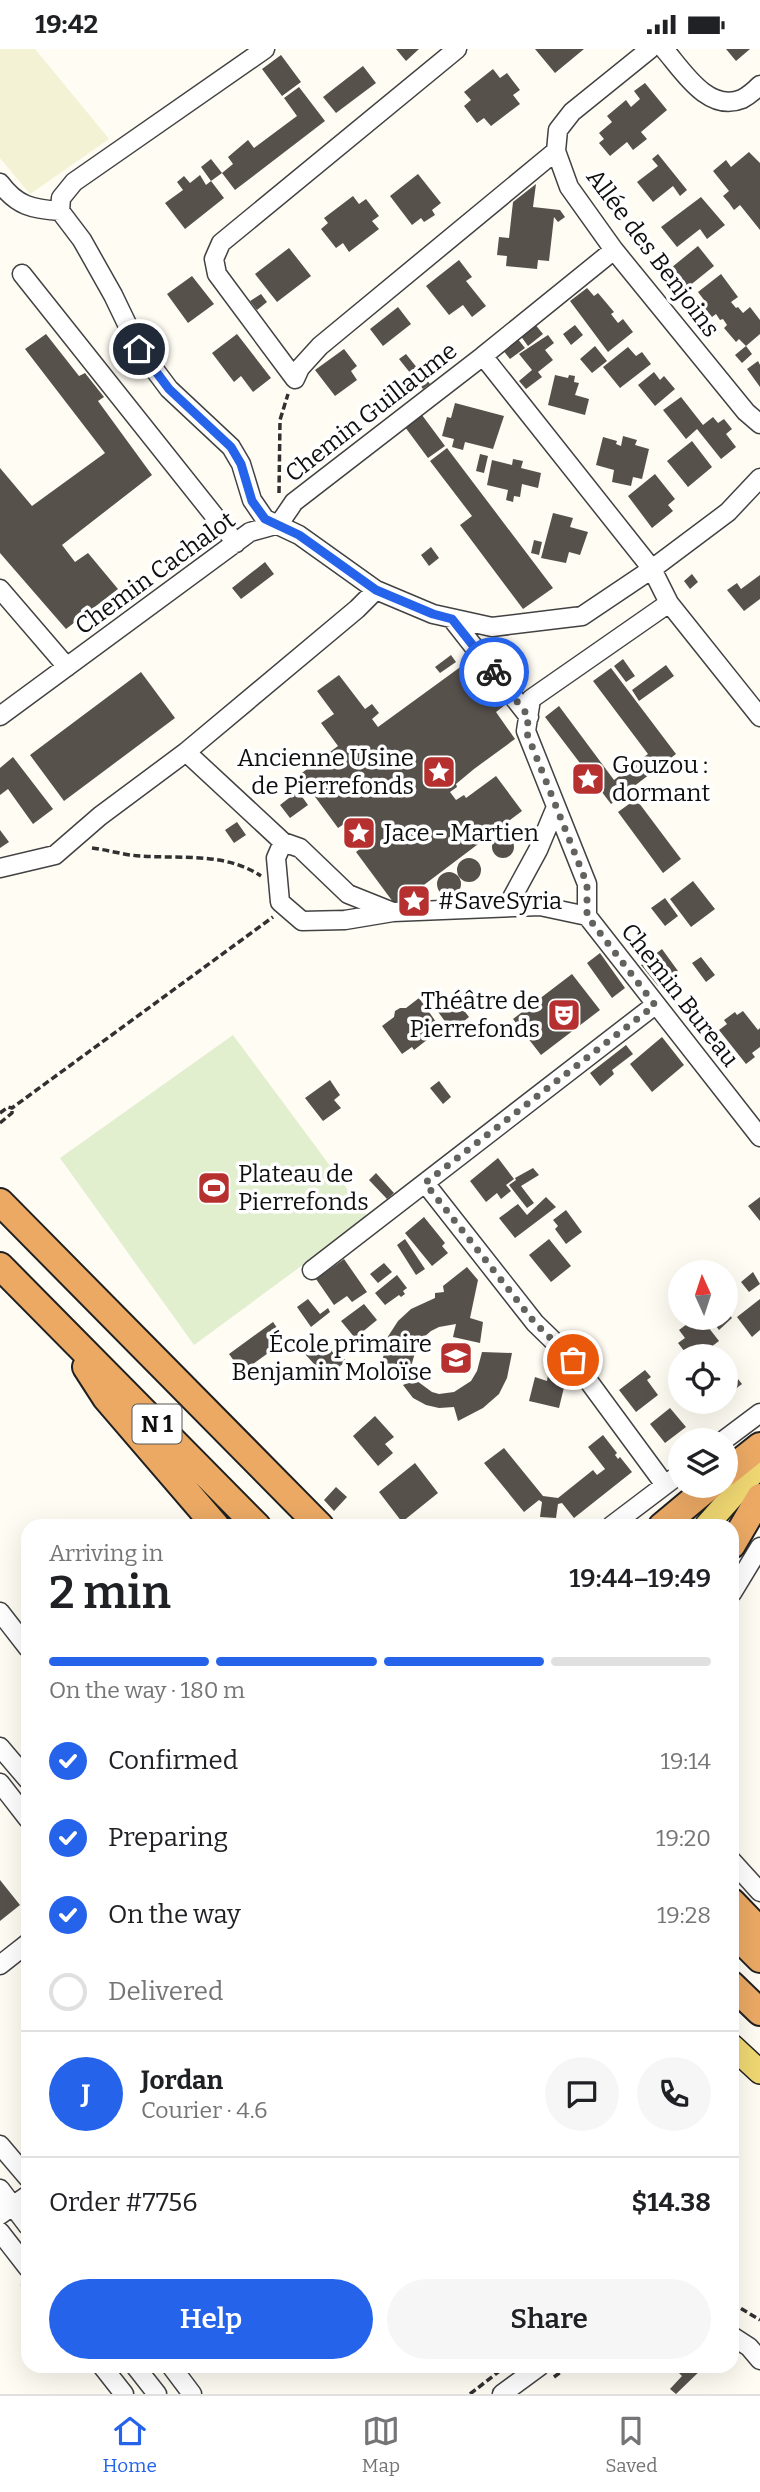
<!DOCTYPE html>
<html lang="en">
<head>
<meta charset="utf-8">
<style>
	:root { --surface:#fff; --page:#f6f6f6; --text:#202124; --muted:#757577; --line:#e0e0e0; --accent:#2563eb }
	body { margin:0; font-family:Bitter,serif; background:var(--page); color:var(--text); height:100vh; display:flex; flex-direction:column; font-size:26px; white-space:nowrap }
	* { box-sizing:border-box; margin:0 }
	p { font-size:23px; color:var(--muted) }
	.icon { flex:none; width:38px; height:38px; fill:none; stroke:currentColor; stroke-width:2; stroke-linecap:round; stroke-linejoin:round }
	.map { position:relative; flex:1; overflow:hidden }
	.sheet { position:absolute; left:21px; top:1470px; width:718px; height:854px; display:flex; flex-direction:column; background:var(--surface); border-radius:21px; box-shadow:0 7px 28px #0002 }
	.sheet>* { flex:none }
	.needle { width:46px; rotate:357deg }
	.controls { position:absolute; left:668px; top:1211px; display:grid; gap:14px }
	.controls a { display:grid; place-items:center; width:70px; height:70px; border-radius:50%; background:var(--surface); box-shadow:0 7px 28px #0002; font-size:35px }
	.pin { position:absolute; display:grid; place-items:center; width:60px; height:60px; color:#fff; margin:-30px; border:4px solid #fff; border-radius:50%; box-shadow:0 2px 7px #0007 }
	.courier { position:absolute; display:grid; place-items:center; width:70px; height:70px; margin:-35px; border:5px solid #2563eb; border-radius:50%; background:#fff; color:#222; box-shadow:0 2px 9px #0007 }
	.headline em { font-style:normal; font-weight:600 }
	.headline div { display:flex; flex-direction:column-reverse }
	.headline { display:flex; align-items:center; justify-content:space-between; height:119px; padding:0 28px }
	h1 { font-size:46px; font-weight:600; line-height:52px }
	.bar { display:grid; grid-template-columns:repeat(4,1fr); gap:10px 7px; align-content:center; height:84px; padding:0 28px }
	.bar i { height:9px; border-radius:5px; background:var(--line) }
	.bar .selected { background:var(--accent) }
	.bar p { grid-column:span 4 }
	.line { display:flex; align-items:center; gap:18px; padding:0 28px; border-top:2px solid var(--line) }
	.line div { flex:1 }
	.round { display:grid; place-items:center; flex:none; width:74px; height:74px; border-radius:37px; background:var(--page) }
	ol { padding:0 28px; list-style:none }
	li { display:flex; align-items:center; gap:21px; height:77px }
	li p { margin-inline-start:auto }
	li .icon { padding:7px; border-radius:50%; background:var(--accent); color:#fff; stroke-width:4 }
	li:last-child { color:var(--muted) }
	li i { width:38px; height:38px; border:4px solid var(--line); border-radius:50% }
	.primary-button { display:flex; gap:14px; margin-top:auto; padding:14px 28px }
	.primary-button a { flex:1; height:80px; border-radius:42px; background:var(--accent); color:#fff; font-size:28px; font-weight:600; line-height:80px; text-align:center }
	.primary-button a+a { background:var(--page); color:var(--text) }
	.status { display:flex; justify-content:space-between; align-items:center; height:49px; padding:0 35px; background:var(--surface); direction:ltr }
	.status svg { height:19px; fill:currentColor }
	.dock { display:flex; justify-content:space-around; align-items:center; height:98px; border-top:2px solid var(--line); background:var(--surface); font-size:19px; color:var(--muted) }
	.dock a { display:grid; justify-items:center; gap:4px }
	.dock .selected { color:var(--accent) }
	.map>svg:first-child { display:block }
</style>
</head>
<body>
<div class="status"><b>19:42</b><svg viewBox="0 0 49 12"><path d="M0 12V9h3v3zM5 12V6h3v6zM10 12V3h3v9zM15 12V0h3v12zM26 1h20v11H26zM47 4h2v5h-2z"/></svg></div>
<div class="map">
<svg width="760" height="2345" viewBox="0 0 760 2345">
	<rect width="100%" height="100%" fill="#fefcf3"/>
	<path fill="#f3f2d4" d="M0,0h35l74,90 -79,55 -30,-36z"/>
	<path fill="#e2efcf" d="M233,986l135,182 -174,128 -134,-187z"/>
	<path fill="#57514c" d="M396,0h23l-13,12z
		M535,0h49l-29,24z
		M726,0h24l-14,12z
		M281,6l20,27 -19,14 -20,-27z
		M363,17l13,17 -40,30 -13,-16z
		M493,20l7,9 7,-5 6,8 7,9 -7,5 7,9 -29,22 -7,-8 -7,5 -13,-17 7,-6 -7,-8z
		M645,34l22,27 -26,22 6,7 -14,11 -6,-8 -17,14 -11,-13 5,-4 -5,-6 13,-11 -5,-6 19,-16 5,7 9,-8 -6,-8z
		M299,38l26,34 -90,69 -13,-17 -11,8 -10,-14 10,-8 11,14 11,-9 -5,-7 20,-17 6,8 43,-32 -13,-18z
		M749,103l11,11v67l-20,-25 -6,5 -5,-7 -6,-7 6,-5 -16,-20 13,-11 5,7z
		M658,105l29,36 -7,6 -7,-10 -20,16 -16,-20 21,-16 -6,-7z
		M418,125l23,29 -9,7 3,5 -11,7 -3,-4 -9,7 -22,-29z
		M200,126l6,10 5,-4 13,17 -39,31 -20,-26 18,-13 -6,-8 7,-6 6,7z
		M536,135l-3,23 27,3 5,7 -7,5 -4,-5 -5,44 -11,-1 -1,9 -31,-3 1,-10 -10,-1 2,-18 10,1 4,-36z
		M353,147l6,8 7,-5 13,17 -7,5 7,8 -30,23 -6,-9 -7,5 -15,-19 7,-6 -4,-5z
		M701,148l24,28 -18,14 -7,-10 -23,18 -16,-20z
		M698,197l16,20 -26,21 -8,-10 -6,5 -8,-10z
		M289,199l22,28 -34,26 -22,-28z
		M459,211l13,17 -6,4 20,25 -14,11 -9,-12 -14,10 -23,-29z
		M721,225l17,23 -7,5 5,6 2,-1 5,6 7,-6 10,13v14l-14,12 -7,-7 -3,3 -12,-14 3,-3 -4,-6 -3,1 -4,-6 -4,3 -11,-14 3,-3 -6,-8z
		M192,227l22,28 -26,19 -21,-29z
		M587,239l7,8 4,-3 16,19 -3,2 7,9 5,-4 10,13 -25,20 -38,-51z
		M261,245l6,8 -10,8 -7,-9z
		M398,258l13,17 -28,22 -13,-17z
		M534,274l9,11 -15,12 -8,-11z
		M575,276l8,10 -12,10 -8,-11z
		M46,285l33,42 6,-3 19,24 -6,4 54,74 -90,70 13,17 13,-9 30,36 -52,40 -66,-76v-85l32,38 73,-53 -80,-104z
		M237,285l34,44 -18,14 -12,-16 -7,6 -22,-29z
		M548,286l6,8 -9,7 8,10 -15,12 4,5 -16,12 -7,-8 13,-11 -13,-16z
		M517,289l8,10 -15,11 -8,-10z
		M595,297l12,15 -15,12 -12,-14z
		M746,297l6,8 -10,9 -7,-8z
		M628,298l8,9 6,-4 9,12 -31,24 -17,-21z
		M344,300l13,17 -6,5 6,9 -22,16 -20,-26z
		M406,305l24,30 -7,5 -24,-30z
		M758,312l2,4v22l-13,-18z
		M654,323l6,8 4,-4 11,13 -20,17 -17,-21z
		M555,326l13,3 1,-3 6,1 -1,6 5,1 -4,12 14,4 -4,16 -37,-10z
		M681,348l22,28 10,-8 5,6 6,-4 8,10 -6,5 10,13 -15,12 -24,-30 -11,10 -23,-29z
		M455,354l49,13 -11,33 -28,-7 -2,8 -11,-3 2,-8 -12,-3 5,-19 4,1z
		M422,366l23,31 -17,12 -23,-31z
		M623,387l14,4 -2,5 14,4 -7,30 -9,-2 -2,9 -19,-4 2,-12 -18,-5 7,-28 14,4 -1,3 5,2z
		M692,392l20,26 -24,20 -21,-26z
		M447,399l106,140 -30,21 -63,-84 12,-9 -42,-55z
		M480,405l8,2 -4,17 -8,-2z
		M513,410l10,2 -2,7 20,5 -3,15 -16,-4 -2,13 -6,-1 -1,6 -7,-2 2,-10 -21,-5 5,-25 20,5z
		M655,425l20,25 -7,6 5,6 -21,17 -24,-32z
		M553,464l20,5 -3,9 18,5 -8,23 -11,-3 -3,11 -25,-5z
		M534,491l8,2 -3,13 -8,-2z
		M431,498l8,11 -10,8 -8,-11z
		M265,513l9,12 -33,25 -9,-11z
		M692,525l6,8 -8,7 -6,-8z
		M760,526v24l-16,12 -17,-21 10,-7 4,6z
		M451,606l5,7 -16,11 -5,-6z
		M623,610l12,17 -9,6 -12,-16z
		M470,611l35,45 -9,7 19,27 -41,30 -18,15 1,3 -7,5 6,8 8,-5 2,3 30,-22 26,35 -126,95 -40,-54 14,-11 -17,-23 -15,10 -39,-53 39,-29 -17,-23 13,-9 -17,-23 22,-16 26,34 7,-5 7,9 -7,6 6,8z
		M666,616l8,11 -35,25 -7,-11z
		M611,619l65,86 -65,50 -66,-87 14,-11 55,74 34,-26 -55,-73z
		M141,623l34,46 -111,83 -34,-46z
		M13,708l40,52 -20,15 -25,-35 -8,6v-27z
		M298,742l10,14 -18,13 -10,-13z
		M636,750l45,60 -18,14 -45,-61z
		M237,773l9,13 -12,8 -9,-13z
		M0,781l9,12 -9,6z
		M492 798a11 11 0 1 1 22 0a11 11 0 1 1-22 0Z
		M457 821a12 12 0 1 1 24 0a12 12 0 1 1-24 0Z
		M437 835a12 12 0 1 1 24 0a12 12 0 1 1-24 0Z
		M693,832l22,28 -24,18 -21,-28z
		M665,849l13,18 -13,10 -14,-18z
		M662,900l16,22 -20,15 -17,-21z
		M600,904l25,35 -13,10 -25,-35z
		M701,908l14,18 -9,7 -14,-19z
		M572,925l28,36 -59,45 -28,-36z
		M453,947l16,21 -17,14 -16,-22z
		M419,949l20,28 -9,7 2,3 -18,14 -2,-3 -10,7 -20,-28 12,-9 1,-6 5,-3h6z
		M743,962l15,19 2,-2v19l-8,6 3,4 -9,7 -27,-34 8,-6 -3,-4 11,-8 2,3z
		M662,988l22,28 -32,27 -22,-28z
		M626,996l7,9 -21,16 2,4 -14,12 -10,-13z
		M330,1031l10,15 -6,5 7,8 -18,13 -18,-23z
		M439,1032l12,16 -8,7 -13,-16z
		M498,1109l16,21 -8,6 5,6 -10,8 -4,-6 -11,9 -16,-21z
		M533,1119l6,7 -18,11 13,17 -7,5 -18,-23 7,-5 -1,-2z
		M376,1124l18,20 -7,6 -18,-19z
		M546,1148l10,10 -41,31 -16,-20 19,-14 9,11z
		M760,1148v24l-12,-15z
		M566,1161l16,22 -16,12 -11,-15 3,-3 -5,-6z
		M424,1168l21,26 -3,3 6,7 -16,13 -27,-33z
		M405,1190l20,30 -9,6 -19,-30z
		M549,1190l22,27 -20,16 -22,-27z
		M344,1210l23,33 -15,10 -5,-6 -13,9 -18,-26z
		M384,1214l8,9 -14,11 -8,-9z
		M467,1218l11,13 -8,38 13,4 -3,21 -27,-6 3,-13 -17,3 -8,4 -7,6 -9,16 -3,10 5,18 15,11 7,2 15,-2 17,-11 6,-10 5,-19 30,1 -5,25 -8,16 -16,14 -25,13 -4,-14 -15,1 -13,-3 -13,-7 -10,-13 7,-3 -4,-17 -24,-2 5,-25 11,-17 13,-12 24,-11v-5l9,-1 -1,-6z
		M753,1223l7,12 -11,8 -8,-10z
		M397,1226l10,13 -4,3 2,3 -4,3 -2,-2 -14,10 -10,-12z
		M308,1250l12,15 8,-6 2,4 -19,15 -14,-20z
		M760,1250v31l-8,7 -15,-20z
		M364,1255l13,16 -22,18 -14,-17z
		M726,1261l6,8 -13,12 -9,-12h16z
		M695,1269h11l2,3 -3,2 14,18 -20,15h-11l-10,-13 7,-5 -6,-8z
		M273,1273l7,10 -9,5 7,9 -36,26 -13,-18z
		M326,1295l8,10 3,-3 9,10 -13,11 -3,-3 -6,6 -19,-21 7,-6 5,4z
		M726,1315l16,20 -16,12z
		M645,1321l6,7 -4,3 11,15 -22,17 -17,-22z
		M548,1326l18,4 -7,29 -30,-7 6,-24 12,4z
		M670,1359l16,19 -21,16 -15,-19z
		M375,1367l19,21 -9,7 8,9 -15,13 -25,-30z
		M603,1386l14,18 -2,2 3,4 2,-2 12,15 -58,46 -12,-15 -4,1 -2,14 -16,-1 2,-15 -3,-2 -15,12 -40,-49 20,-15 39,48 15,2 35,-28 4,5 8,-6 -17,-22z
		M415,1414l23,30 -36,29 -23,-30z
		M336,1438l11,10 -13,14 -10,-11z
		M0,1831l20,25 -20,16z
		M672,2317h33l-29,28 -6,-5 12,-13z"/>
	<g fill="none" stroke-linecap="round" stroke-linejoin="round">
		<defs>
			<path id="minor" d="M265,0l-191,133 -13,16 -1,13 22,29 31,55 26,54 30,40 62,58 10,17 11,36 13,19 34,16 77,55 57,24 59,13 90,-11 70,-47 76,-57 32,-34
				M457,0l-236,194 -7,16 3,15 78,105 5,-11 20,-22 236,-195
				M650,0l-78,63 -14,18 -2,21 13,36 45,63 132,162 14,12
				M664,0c19,22 44,64 78,50 6,-3 13,-9 18,-14
				M0,134c17,23 32,26 60,28
				M22,225l214,269
				M483,307l169,213 17,34 91,114
				M279,475l15,-22 189,-146 131,-106
				M0,540l67,78
				M452,570l77,98
				M0,667l250,-184 29,-8
				M186,703l97,90 17,6 48,46 45,18 147,-6 47,10
				M283,793l-7,16 4,44 22,19 43,-1 48,-8
				M0,819l55,-13 45,-39 86,-64 171,-143 19,-19
				M507,858l31,-57 18,-43
				M587,867v-32l-61,-153 5,-32 138,-96
				M587,867l173,221
				M425,1134l110,140 38,37 92,125
				M312,1221l343,-265
				M724,1391l36,-27
				M611,1477l70,-53
				M732,1544l28,-46
				M0,1563l28,36
				M0,1698l28,33
				M0,1734l28,36
				M732,1812l28,31
				M0,1916l28,-22
				M0,2096l28,33
				M0,2140l28,37
				M0,2166l28,-20
				M0,2183l28,36
				M732,2287l17,11 11,13
				M102,2317l22,28
				M135,2317l22,28
				M171,2317l21,28
				M502,2345l38,-28"/>
			<path id="major" d="M706,1477l54,-61
				M732,1997l28,26"/>
			<path id="highway" d="M0,1153l320,324
				M0,1217l257,260
				M86,1318l20,31 110,128
				M726,1424l34,-27
				M662,1477l48,-40
				M732,1496l28,-48
				M732,1853l28,29
				M732,1882l28,28
				M732,1936l28,27"/>
		</defs>
		<use href="#minor" stroke="#424242" stroke-width="21"/>
		<use href="#major" stroke="#202020" stroke-width="26"/>
		<use href="#highway" stroke="#202020" stroke-width="30"/>
		<path stroke="#313131" stroke-width="3.5" stroke-dasharray="7 3.5" stroke-linecap="butt" d="M279,444l1,-73 8,-26
			M92,799c16,2 32,7 48,8 41,3 85,-4 121,20
			M0,1064l8,-6 4,1 261,-191
			M0,1074l12,-10v-5
			M22,2235l6,8
			M732,2254l28,17
			M554,2328l15,-11
			M470,2345l36,-28"/>
		<use href="#minor" stroke="#fff" stroke-width="18"/>
		<use href="#major" stroke="#efd772" stroke-width="23"/>
		<use href="#highway" stroke="#eba964" stroke-width="26"/>
	</g>
	<g fill="none" stroke-linecap="round" stroke-linejoin="round">
		<path stroke="#63625f" stroke-width="7" stroke-dasharray="0 12.6" d="M494,623l35,45 -3,14 61,153v32l68,89 -230,178 110,140 38,37"/>
		<path stroke="#2563eb" stroke-width="9" d="M139,300l30,40 62,58 10,17 11,37 13,18 34,16 77,55 57,24 19,5 42,53"/>
	</g>
	<defs>
		<symbol id="sight-square" viewBox="-11 -11 22 22"><rect x="-9" y="-9" width="18" height="18" rx="4" fill="#b73030" stroke="#fff"/><path d="M0-6L1.8-2.2L6-1.7L2.9 1.2L3.7 5.4L0 3.3L-3.7 5.4L-2.9 1.2L-6-1.7L-1.8-2.2Z" fill="#fff"/></symbol>
		<symbol id="theatre-square" viewBox="-11 -11 22 22"><rect x="-9" y="-9" width="18" height="18" rx="4" fill="#b73030" stroke="#fff"/><path d="M-5-5.5Q0-4 5-5.5V0Q5 5 0 6Q-5 5-5 0ZM-3.3-2.5H-1v1.5H-3.3ZM1-2.5H3.3v1.5H1ZM-2.8 1Q0 5.5 2.8 1Z" fill="#fff"/></symbol>
		<symbol id="stadium-square" viewBox="-11 -11 22 22"><rect x="-9" y="-9" width="18" height="18" rx="4" fill="#b73030" stroke="#fff"/><path d="M0-5a6.5 5 0 1 0 0 10a6.5 5 0 1 0 0-10ZM-3.5-1.8h7v3.6h-7Z" fill="#fff"/></symbol>
		<symbol id="school-square" viewBox="-11 -11 22 22"><rect x="-9" y="-9" width="18" height="18" rx="4" fill="#b73030" stroke="#fff"/><path d="M0-5L7-2L0 1L-7-2ZM-4 1L0 2.5L4 1V4Q0 6-4 4Z" fill="#fff"/></symbol>
	</defs>
	<g fill-rule="evenodd">
		<use href="#sight-square" x="420" y="704" width="38" height="38"/>
		<use href="#sight-square" x="569" y="711" width="38" height="38"/>
		<use href="#sight-square" x="340" y="765" width="38" height="38"/>
		<use href="#sight-square" x="395" y="833" width="38" height="38"/>
		<use href="#theatre-square" x="545" y="947" width="38" height="38"/>
		<use href="#stadium-square" x="195" y="1120" width="38" height="38"/>
		<use href="#school-square" x="437" y="1290" width="38" height="38"/>
	</g>
	<g text-anchor="middle" dominant-baseline="central" stroke-width="7" stroke-linejoin="round" paint-order="stroke">
		<rect fill="#fff" stroke="#575757" stroke-width="2" x="132.5" y="1355.5" width="49" height="39" rx="5"/>
		<g font-size="23" font-weight="bold" fill="#0f0f0f">
			<text x="157" y="1375">N 1</text>
		</g>
		<g font-size="24" fill="#0f0f0f" stroke="#fff">
			<text transform="translate(653 204) rotate(53)">Allée des Benjoins</text>
			<text transform="translate(371 363) rotate(-38)">Chemin Guillaume</text>
			<text transform="translate(155 524) rotate(-36)">Chemin Cachalot</text>
			<text transform="translate(680 946) rotate(52)">Chemin Bureau</text>
		</g>
		<g font-size="24" fill="#0f0f0f" stroke="#fff" text-anchor="start">
			<text x="414" y="709" text-anchor="end">Ancienne Usine<tspan x="414" dy="28">de Pierrefonds</tspan></text>
			<text x="612" y="716">Gouzou :<tspan x="612" dy="28">dormant</tspan></text>
			<text x="384" y="784">Jace - Martien</text>
			<text x="438" y="852">#SaveSyria</text>
			<text x="540" y="952" text-anchor="end">Théâtre de<tspan x="540" dy="28">Pierrefonds</tspan></text>
			<text x="238" y="1125">Plateau de<tspan x="238" dy="28">Pierrefonds</tspan></text>
			<text x="432" y="1295" text-anchor="end">École primaire<tspan x="432" dy="28">Benjamin Moloïse</tspan></text>
		</g>
	</g>
</svg>
<div class="controls">
<a><svg class="needle" viewBox="-14 -14 28 28"><path d="M0-13l5 13h-10z" fill="#e53935"/><path d="M0 13l5-13h-10z" fill="#757577"/></svg></a>
<a><svg class="icon" aria-label="locate" viewBox="0 0 24 24"><circle cx="12" cy="12" r="6"/><path d="M12 2v4M12 18v4M2 12h4M18 12h4"/></svg></a>
<a><svg class="icon" aria-label="layers" viewBox="0 0 24 24"><path d="M12 4l9 5-9 5-9-5zM3 14l9 5 9-5"/></svg></a>
</div>
<div class="pin" style="left:573px;top:1311px;background:#ea580c"><svg class="icon" aria-label="bag" viewBox="0 0 24 24"><path d="M5 8h14l-1 12H6zM9 8a3 3 0 0 1 6 0"/></svg></div>
<div class="pin" style="left:139px;top:300px;background:#1f2937"><svg class="icon" aria-label="home" viewBox="0 0 24 24"><path d="M3 11l9-7 9 7M6 9v11h12V9"/></svg></div>
<div class="courier" style="left:494px;top:623px"><svg class="icon" aria-label="bike" viewBox="0 0 24 24"><circle cx="6" cy="16" r="4"/><circle cx="18" cy="16" r="4"/><path d="M6 16l4-8h5l3 8M10 8l3 8H6M13 5h3"/></svg></div>
<section class="sheet">
<div class="headline"><div><h1>2 min</h1><p>Arriving in</p></div><em>19:44–19:49</em></div>
<div class="bar"><i class="selected"></i><i class="selected"></i><i class="selected"></i><i></i><p>On the way · 180 m</p></div>
<ol>
<li><svg class="icon" aria-label="check" viewBox="0 0 24 24"><path d="M5 12l5 5 9-10"/></svg>Confirmed<p>19:14</p></li>
<li><svg class="icon" aria-label="check" viewBox="0 0 24 24"><path d="M5 12l5 5 9-10"/></svg>Preparing<p>19:20</p></li>
<li><svg class="icon" aria-label="check" viewBox="0 0 24 24"><path d="M5 12l5 5 9-10"/></svg>On the way<p>19:28</p></li>
<li><i></i>Delivered</li>
</ol>
<div class="line" style="height:126px"><b class="round" style="background:var(--accent);color:#fff">J</b><div><b>Jordan</b><p>Courier · 4.6</p></div><a class="round"><svg class="icon" aria-label="chat" viewBox="0 0 24 24"><path d="M4 5h16v11H9l-5 4z"/></svg></a><a class="round"><svg class="icon" aria-label="phone" viewBox="0 0 24 24"><path d="M5 4h4l2 5-3 2q2 4 5 5l2-3 5 2v4C11 20 4 13 5 4z"/></svg></a></div>
<div class="line" style="height:91px"><div>Order #7756</div><b>$14.38</b></div>
<div class="primary-button"><a>Help</a><a>Share</a></div>
</section>
</div>
<nav class="dock">
<a class="selected"><svg class="icon" aria-label="home" viewBox="0 0 24 24"><path d="M3 11l9-7 9 7M6 9v11h12V9"/></svg>Home</a>
<a><svg class="icon" aria-label="map" viewBox="0 0 24 24"><path d="M3 6l6-2 6 2 6-2v14l-6 2-6-2-6 2zM9 4v14M15 6v14"/></svg>Map</a>
<a><svg class="icon" aria-label="saved" viewBox="0 0 24 24"><path d="M7 4h10v16l-5-4-5 4z"/></svg>Saved</a>
</nav>
</body>
</html>
